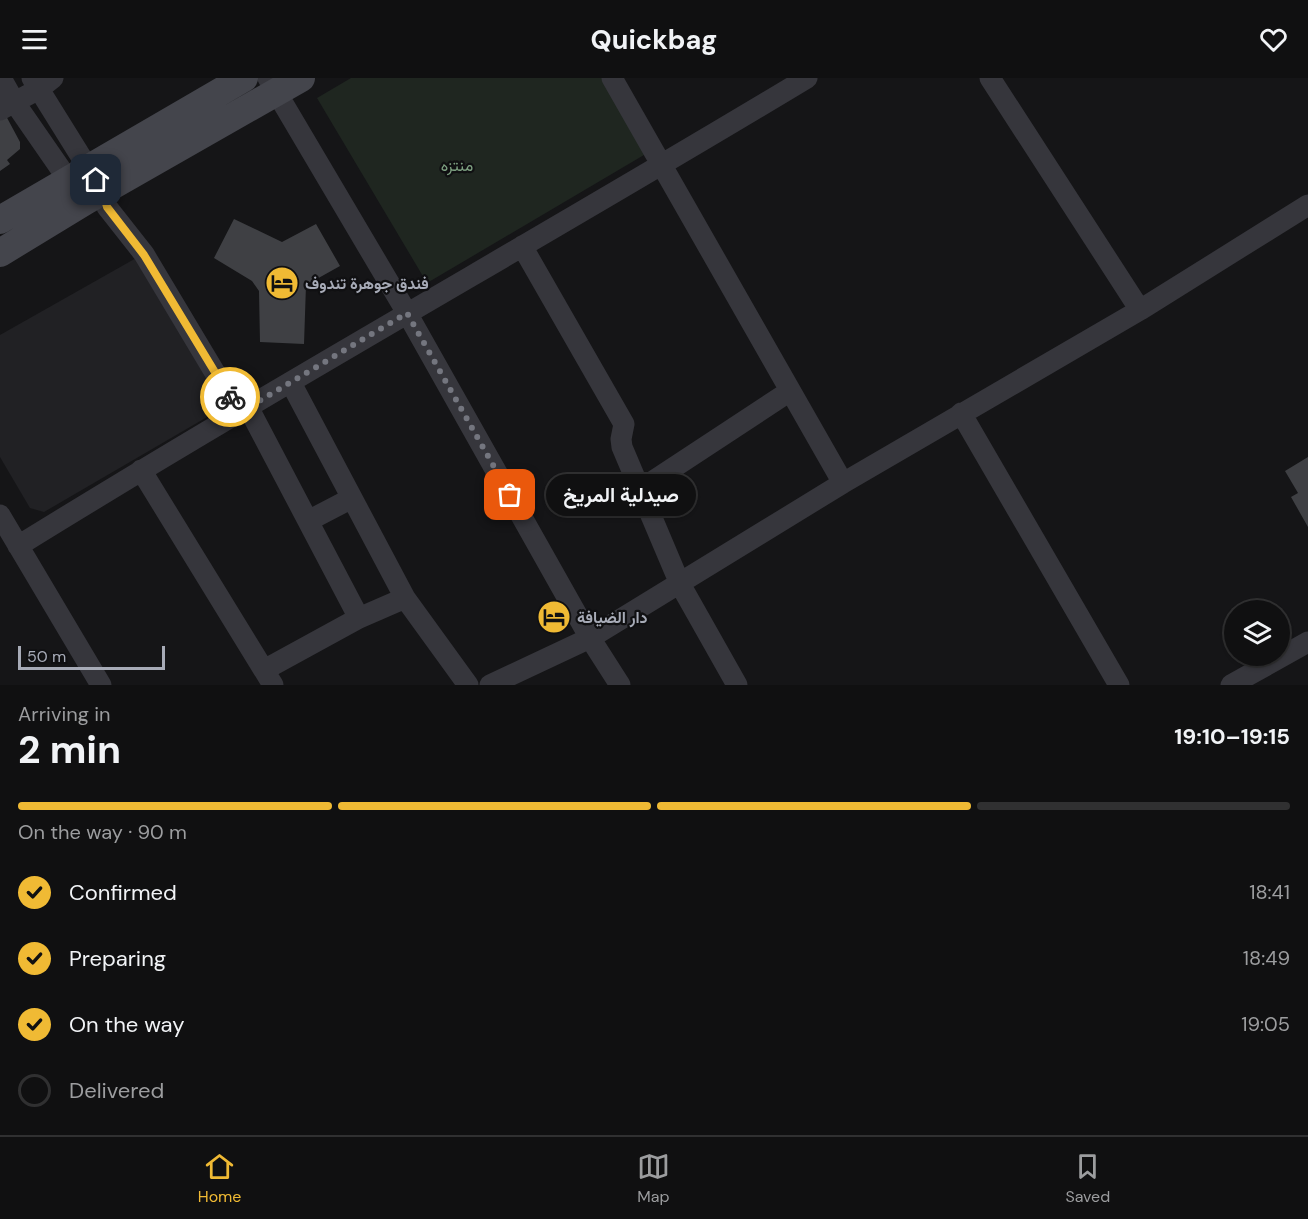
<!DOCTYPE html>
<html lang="en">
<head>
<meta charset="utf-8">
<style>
	:root { --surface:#101011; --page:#19191a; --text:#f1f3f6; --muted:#9c9d9f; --line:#303031; --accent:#f0ba34 }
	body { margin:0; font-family:"DM Sans",Vazirmatn,sans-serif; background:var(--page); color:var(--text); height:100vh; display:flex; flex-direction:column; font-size:22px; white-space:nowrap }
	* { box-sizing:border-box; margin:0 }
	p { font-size:20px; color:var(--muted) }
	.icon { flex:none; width:33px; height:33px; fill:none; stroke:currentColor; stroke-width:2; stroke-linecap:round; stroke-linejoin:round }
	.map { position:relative; height:607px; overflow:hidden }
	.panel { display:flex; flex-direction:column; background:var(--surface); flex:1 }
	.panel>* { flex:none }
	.fabs { position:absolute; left:1224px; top:522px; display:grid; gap:12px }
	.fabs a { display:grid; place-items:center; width:66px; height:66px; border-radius:50%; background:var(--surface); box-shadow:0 2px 4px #0004,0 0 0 2px var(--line); font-size:30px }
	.scale { position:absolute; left:18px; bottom:15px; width:147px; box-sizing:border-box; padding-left:6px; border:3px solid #a7abb7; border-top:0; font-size:16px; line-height:21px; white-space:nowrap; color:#a7abb7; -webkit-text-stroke:4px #101012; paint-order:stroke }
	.pin { position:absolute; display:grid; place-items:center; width:51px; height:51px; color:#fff; margin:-26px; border-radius:12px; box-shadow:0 3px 9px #0006 }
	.courier { position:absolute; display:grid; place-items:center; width:60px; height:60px; margin:-30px; border:4px solid #f0ba34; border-radius:50%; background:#fff; color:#222; box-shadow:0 2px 8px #0007 }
	.bubble { position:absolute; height:42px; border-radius:21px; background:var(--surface); box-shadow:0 2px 4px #0004,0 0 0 2px var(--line); font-size:20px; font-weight:700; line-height:42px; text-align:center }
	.headline em { font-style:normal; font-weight:700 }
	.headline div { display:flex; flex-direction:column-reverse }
	.headline { display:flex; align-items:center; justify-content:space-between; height:102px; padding:0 18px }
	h1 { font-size:39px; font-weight:700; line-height:45px }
	.bar { display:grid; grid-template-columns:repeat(4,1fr); gap:9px 6px; align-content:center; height:72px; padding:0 18px }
	.bar i { height:8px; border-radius:4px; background:var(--line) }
	.bar .selected { background:var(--accent) }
	.bar p { grid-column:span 4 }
	ol { padding:0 18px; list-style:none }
	li { display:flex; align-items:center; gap:18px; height:66px }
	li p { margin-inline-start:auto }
	li .icon { padding:6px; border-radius:50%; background:var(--accent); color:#111; stroke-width:4 }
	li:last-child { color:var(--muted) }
	li i { width:33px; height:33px; border:3px solid var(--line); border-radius:50% }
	header { display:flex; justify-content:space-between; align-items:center; height:78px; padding:0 18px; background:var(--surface); font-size:27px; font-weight:700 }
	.dock { display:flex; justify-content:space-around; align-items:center; height:84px; border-top:2px solid var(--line); background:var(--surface); font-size:16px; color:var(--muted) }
	.dock a { display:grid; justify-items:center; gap:3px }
	.dock .selected { color:var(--accent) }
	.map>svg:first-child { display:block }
</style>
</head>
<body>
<header><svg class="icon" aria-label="menu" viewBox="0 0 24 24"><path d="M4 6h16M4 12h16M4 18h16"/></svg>Quickbag<svg class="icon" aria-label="heart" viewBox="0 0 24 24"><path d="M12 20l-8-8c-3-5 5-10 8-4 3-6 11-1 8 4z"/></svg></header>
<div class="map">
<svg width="1308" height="607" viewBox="0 0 1308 607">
	<rect width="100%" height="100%" fill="#151517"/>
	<path fill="#212124" d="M138,179l88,149 -182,106 -14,-4 -30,-51v-122z"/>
	<path fill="#1f2620" d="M351,0h255l43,74 -222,131 -110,-185z"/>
	<path fill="#3f4044" d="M5,36l15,28v7l-13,11 3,4 -10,7v-55z
		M234,141l48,23 34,-18 24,42 -34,19 -2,59 -44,-2 -1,-51 -7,-10 -38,-23z
		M1308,379v70l-17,-30 7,-4 -13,-22z"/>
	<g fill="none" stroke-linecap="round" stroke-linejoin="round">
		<path stroke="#36363c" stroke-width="21" d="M1,0l14,25 54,78 10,10
			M32,0l71,114 4,15 37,47 95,159
			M268,0l139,235 183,325 30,47
			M612,0l231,405
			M990,0l150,232
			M0,32l39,-21 14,-11
			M522,168l102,178 -3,15 1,8 58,137 57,101
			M291,305l114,215 63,87
			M248,329l111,211
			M961,335l158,272
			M141,392l132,215
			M641,411l149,-98
			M0,437l101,170
			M308,443l44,-23
			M18,468c260,-161 527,-310 789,-468
			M264,592l95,-52 46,-20
			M490,607l100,-47 253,-155 297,-173 168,-105
			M1231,607l77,-43"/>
		<path stroke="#44454c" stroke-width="28" d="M0,142l244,-142
			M0,175l87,-53 214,-122"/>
	</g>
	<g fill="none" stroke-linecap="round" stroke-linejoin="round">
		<path stroke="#74767f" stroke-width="6" stroke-dasharray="0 10.8" d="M230,319l9,16 168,-100 103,182"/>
		<path stroke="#f0ba34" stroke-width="8" d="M96,102l7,12 4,15 37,48 86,142"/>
	</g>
	<defs>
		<symbol id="hotel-disc" viewBox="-11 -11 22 22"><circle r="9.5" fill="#f0ba34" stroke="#101012"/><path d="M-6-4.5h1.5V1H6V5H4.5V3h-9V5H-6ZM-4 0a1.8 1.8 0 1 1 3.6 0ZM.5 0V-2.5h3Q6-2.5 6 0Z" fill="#111"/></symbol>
	</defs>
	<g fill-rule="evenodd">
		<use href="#hotel-disc" x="263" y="186" width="38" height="38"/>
		<use href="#hotel-disc" x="535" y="520" width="38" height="38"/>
	</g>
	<g text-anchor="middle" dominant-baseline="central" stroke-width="4.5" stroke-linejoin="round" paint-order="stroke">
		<g font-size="16" fill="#7ea182" stroke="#101012">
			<text x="457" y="87">منتزه</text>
		</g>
		<g font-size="16" font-weight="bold" fill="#a7abb7" stroke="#101012" text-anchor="start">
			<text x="305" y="205">فندق جوهرة تندوف</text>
			<text x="577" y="539">دار الضيافة</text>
		</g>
	</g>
</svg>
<div class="fabs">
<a><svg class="icon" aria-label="layers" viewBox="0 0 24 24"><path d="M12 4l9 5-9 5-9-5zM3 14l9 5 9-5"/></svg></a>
</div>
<div class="scale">50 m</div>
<div class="pin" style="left:510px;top:417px;background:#ea580c"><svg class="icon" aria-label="bag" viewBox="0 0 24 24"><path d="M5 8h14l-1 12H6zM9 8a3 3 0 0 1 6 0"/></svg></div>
<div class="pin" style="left:96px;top:102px;background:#1f2937"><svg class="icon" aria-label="home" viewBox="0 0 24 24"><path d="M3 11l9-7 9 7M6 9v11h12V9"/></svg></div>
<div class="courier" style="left:230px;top:319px"><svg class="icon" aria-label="bike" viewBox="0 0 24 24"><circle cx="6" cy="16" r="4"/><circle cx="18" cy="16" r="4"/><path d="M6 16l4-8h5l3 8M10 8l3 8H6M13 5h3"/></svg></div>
<div class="bubble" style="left:546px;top:396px;width:150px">صيدلية المريخ</div>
</div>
<section class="panel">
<div class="headline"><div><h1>2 min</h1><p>Arriving in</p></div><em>19:10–19:15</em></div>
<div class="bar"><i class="selected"></i><i class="selected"></i><i class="selected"></i><i></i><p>On the way · 90 m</p></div>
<ol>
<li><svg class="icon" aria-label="check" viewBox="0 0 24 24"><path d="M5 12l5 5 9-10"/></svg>Confirmed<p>18:41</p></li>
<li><svg class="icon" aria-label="check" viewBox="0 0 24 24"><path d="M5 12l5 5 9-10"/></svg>Preparing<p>18:49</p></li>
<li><svg class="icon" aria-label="check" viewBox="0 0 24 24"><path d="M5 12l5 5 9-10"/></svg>On the way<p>19:05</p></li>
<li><i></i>Delivered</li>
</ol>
</section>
<nav class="dock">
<a class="selected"><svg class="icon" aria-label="home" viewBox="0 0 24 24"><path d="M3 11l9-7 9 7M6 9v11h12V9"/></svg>Home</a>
<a><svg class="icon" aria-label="map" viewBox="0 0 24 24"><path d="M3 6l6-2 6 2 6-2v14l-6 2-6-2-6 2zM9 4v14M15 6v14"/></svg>Map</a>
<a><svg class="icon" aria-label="saved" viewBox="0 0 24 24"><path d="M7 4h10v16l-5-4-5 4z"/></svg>Saved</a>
</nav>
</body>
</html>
